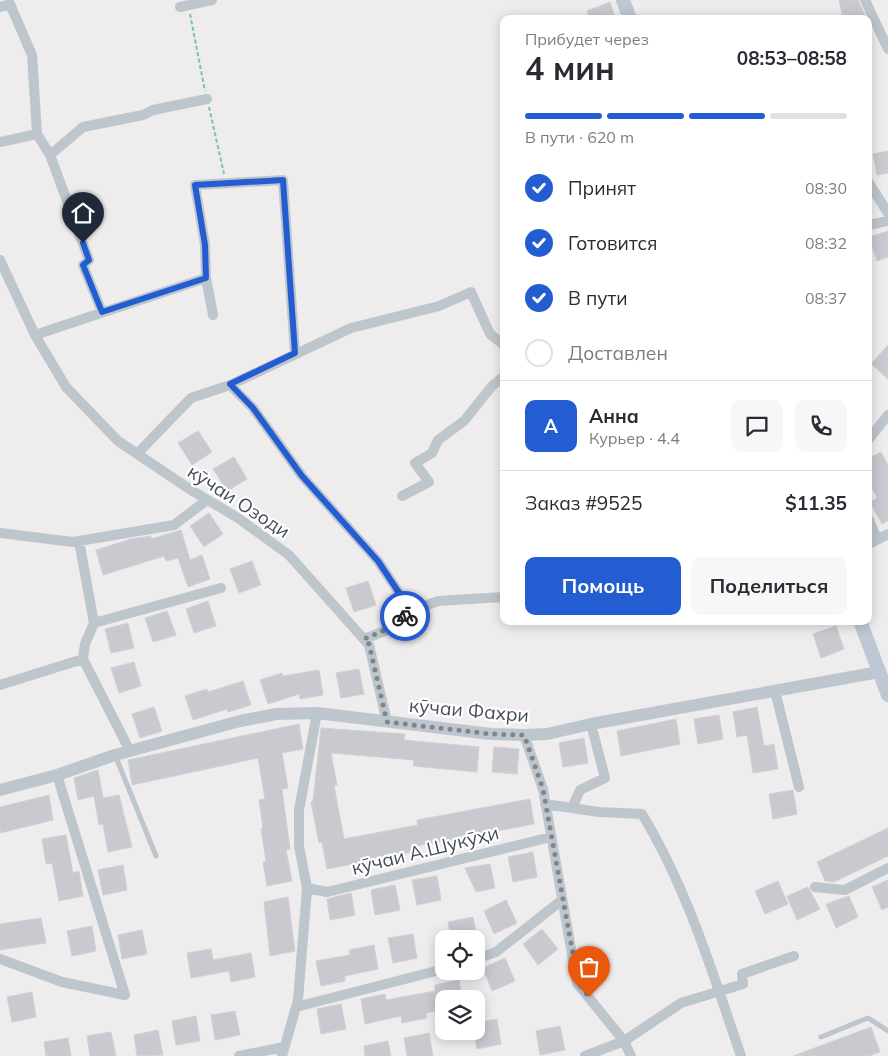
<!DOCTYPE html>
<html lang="ru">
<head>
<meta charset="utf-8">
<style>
	:root { --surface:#fff; --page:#f7f7f7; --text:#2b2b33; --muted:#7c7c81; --line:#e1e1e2; --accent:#245dd1 }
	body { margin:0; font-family:Mulish,sans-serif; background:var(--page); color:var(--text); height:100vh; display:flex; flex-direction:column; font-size:19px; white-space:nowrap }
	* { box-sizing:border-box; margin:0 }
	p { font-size:16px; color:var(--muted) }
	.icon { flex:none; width:28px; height:28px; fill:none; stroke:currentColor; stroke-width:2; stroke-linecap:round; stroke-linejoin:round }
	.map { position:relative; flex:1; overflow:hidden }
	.drawer { position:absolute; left:500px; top:15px; width:372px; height:610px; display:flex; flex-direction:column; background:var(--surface); border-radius:10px; box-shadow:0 2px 12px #0003 }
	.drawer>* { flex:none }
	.fabs { position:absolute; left:435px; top:930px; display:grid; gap:10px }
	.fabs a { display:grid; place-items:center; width:50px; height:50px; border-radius:10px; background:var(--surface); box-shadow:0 2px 12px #0003; font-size:25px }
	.pin { position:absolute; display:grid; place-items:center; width:42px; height:42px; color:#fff; margin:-51px -21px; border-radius:50% 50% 50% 0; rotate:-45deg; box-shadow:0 0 5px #0007 }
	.pin .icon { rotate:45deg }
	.courier { position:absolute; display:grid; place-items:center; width:50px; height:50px; margin:-25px; border:4px solid #245dd1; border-radius:50%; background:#fff; color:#222; box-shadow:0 1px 6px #0007 }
	.headline em { font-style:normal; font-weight:700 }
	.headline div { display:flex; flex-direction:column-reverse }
	.headline { display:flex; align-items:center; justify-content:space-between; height:85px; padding:0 25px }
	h1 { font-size:32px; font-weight:700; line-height:38px }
	.bar { display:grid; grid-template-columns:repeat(4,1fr); gap:8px 5px; align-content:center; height:60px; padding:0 25px }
	.bar i { height:6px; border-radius:4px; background:var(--line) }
	.bar .selected { background:var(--accent) }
	.bar p { grid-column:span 4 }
	.line { display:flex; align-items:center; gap:12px; padding:0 25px; border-top:1px solid var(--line) }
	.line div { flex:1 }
	.round { display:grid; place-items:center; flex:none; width:52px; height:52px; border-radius:10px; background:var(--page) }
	ol { padding:0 25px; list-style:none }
	li { display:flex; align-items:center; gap:15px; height:55px }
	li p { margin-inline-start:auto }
	li .icon { padding:5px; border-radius:50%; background:var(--accent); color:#fff; stroke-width:4 }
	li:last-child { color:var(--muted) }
	li i { width:28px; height:28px; border:2px solid var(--line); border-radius:50% }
	.action { display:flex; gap:10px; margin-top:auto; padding:10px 25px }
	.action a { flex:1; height:58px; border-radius:10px; background:var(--accent); color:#fff; font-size:20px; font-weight:700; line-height:58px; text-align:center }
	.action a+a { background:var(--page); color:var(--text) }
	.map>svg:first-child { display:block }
</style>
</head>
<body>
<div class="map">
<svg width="888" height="1056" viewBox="0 0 888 1056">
	<rect width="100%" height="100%" fill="#eeecec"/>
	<path fill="#c9cad0" stroke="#d0d1d7" d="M839,0h19l7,15 -22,4z
		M610,2l6,17h-26l-3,-8z
		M888,151v22l-11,2 -4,-21z
		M888,231v26l-11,4 -8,-24z
		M888,345v34l-17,-15z
		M198,431l14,21 -20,13 -14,-22z
		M881,452l7,13v56l-6,3 -12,-22 7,-4 -8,-16v-24z
		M234,457l13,22 -20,12 -14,-22z
		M209,513l14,21 -19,13 -14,-21z
		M181,530l9,30 12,-5 8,24 -22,8 -10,-29 -12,3 -2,-5 -61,19 -7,-25 35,-11 20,-3v3z
		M252,561l9,24 -22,8 -9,-24z
		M368,581l8,24 -22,7 -8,-24z
		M208,601l8,25 -22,7 -8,-24z
		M167,611l9,24 -23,7 -8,-24z
		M128,623l6,25 -23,5 -6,-24z
		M836,626l8,23 -23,9 -8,-24z
		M134,662l7,24 -22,7 -8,-25z
		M359,669l5,25 -23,4 -5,-25z
		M319,670l4,25 -23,4 -1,-5 -31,10 -8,-24 22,-7 1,3z
		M243,681l8,24 -23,7 -1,-3 -34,11 -8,-24 22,-7 1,3z
		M154,707l8,24 -22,7 -8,-24z
		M757,707l7,39 10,-2 4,25 -25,4 -6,-38 -10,2 -4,-25z
		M719,715l4,24 -25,5 -4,-25z
		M676,719l4,25 -59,12 -4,-25z
		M299,724l4,25 -21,4 6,35 -6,1 8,60 -4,1 6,31 -25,5 -4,-24 3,-1 -5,-32 2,-1 -4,-28 6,-1 -7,-41 -126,27 -4,-25z
		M321,728l84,6 -1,6 75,7 -2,25 -64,-6 1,-6 -83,-7 6,32 -3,1 10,53 74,-14 -1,-5 113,-21 4,25 -117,22 1,5 -91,18 -5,-27 -3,1 -8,-41 2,-1z
		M584,738l4,25 -25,4 -4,-24z
		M494,747l25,2 -2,25 -25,-2z
		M98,770l5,28 16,-3 13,52 -24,5 -5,-28 -4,1 -5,-29 -16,4 -4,-22z
		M793,790l4,24 -24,5 -4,-25z
		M49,795l4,25 -53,13v-26z
		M888,828v28l-54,26 -9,-1 -8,-19z
		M66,835l7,38 6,-2 4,25 -24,5 -7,-38 -6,1 -4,-25z
		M533,852l4,25 -24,5 -5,-25z
		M490,864l5,24 -19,4 -11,-24z
		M123,865l4,25 -24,5 -5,-25z
		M437,876l4,24 -24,5 -5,-25z
		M888,880v27l-6,3 -10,-23z
		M778,881l10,23 -23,10 -10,-23z
		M395,885l5,25 -25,5 -4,-25z
		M808,887l12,22 -23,11 -10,-24z
		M351,893l4,22 -25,5 -3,-21z
		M849,896l9,21 -22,11 -10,-24z
		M288,897l7,54 -25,5 -6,-54z
		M506,900l11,23 -23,11 -10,-23z
		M473,917l4,22h-26l-3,-17z
		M41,918l5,25 -46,7v-26z
		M92,926l4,25 -24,5 -5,-25z
		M542,929l16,20 -20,16 -15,-21z
		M142,930l5,24 -25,5 -4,-24z
		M413,934l4,24 -24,5 -5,-25z
		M374,945l4,24 -33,7v5l-24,5 -5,-25 34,-6 -1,-5z
		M211,949l2,11 38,-7 4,24 -24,5 -2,-11 -38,7 -4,-25z
		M505,958l10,23 -23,10 -9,-23z
		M459,980l3,19h-18v10l-18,4 1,5 -25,5 -1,-7 -36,8 -4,-25 24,-5 1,6 49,-9v-6z
		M32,992l4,25 -24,5 -5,-25z
		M341,1004l5,25 -25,5 -4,-25z
		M235,1011l5,24 -25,5 -4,-25z
		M196,1016l4,25 -24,4 -4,-24z
		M497,1019l4,25 -24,5 -3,-18h2v-8z
		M560,1026l5,24 -25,5 -4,-24z
		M871,1027l9,25 -11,4h-76z
		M158,1030l5,25 -26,1 -3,-21z
		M111,1032l5,24h-26l-3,-20z
		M429,1033l4,23h-26l-3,-18z
		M68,1038l3,18h-25l-2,-14z
		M388,1041l3,15h-26l-1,-10z"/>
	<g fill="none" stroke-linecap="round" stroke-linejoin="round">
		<path stroke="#76c6a7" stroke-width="2" stroke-dasharray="4 2.5" stroke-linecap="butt" d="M190,14l15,77
			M209,107l15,67"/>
		<path stroke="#bdc5cd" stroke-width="5" d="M115,755l41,101
			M821,1037l47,-19 20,13"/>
		<path stroke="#bdc5cd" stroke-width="10" d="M865,0l23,49
			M0,7l10,-3 22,51 5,79
			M180,7l32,-7
			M0,142l37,-8 13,21 33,-28 60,-12 10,-5 54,-11
			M50,155l39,105 -6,5 19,47
			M869,183l19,30
			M869,225l19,-4
			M0,260l35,75 31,52 52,54 73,49 47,28 51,37 80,90 18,77
			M213,315l-7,-37 -1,-33 -10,-60 88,-5 12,173
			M35,335l171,-57
			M230,385l23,23 49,68 76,85 33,50
			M869,439l19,-24
			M137,454l54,-56 39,-13 121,-57 88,-22 32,-14 19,42 14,11
			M402,496l27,-14 -14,-19 17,-10 6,-13 26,-19 28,-35 12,-10
			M869,520l8,19
			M0,533l73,9 101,-17 33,-25
			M79,541l15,82 -9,21 -2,15 47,92
			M869,544l19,-10
			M94,623l127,-35
			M364,639l26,-10 21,-18 27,-10 66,-4
			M0,685l83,-26
			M775,691l24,96
			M524,735l19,54 34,194 47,58 7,15
			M545,804l54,8 43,2c45,74 71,160 99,242
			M572,808l8,-18 25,-12 -14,-54
			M815,887l30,3 43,-22
			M307,888l20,4 224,-55
			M0,959l62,23 63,13 -68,-220
			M476,959l20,-7 66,-52
			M296,1007l148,-38
			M239,1056l45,-9
			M282,1056l16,-56 9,-112 -8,-42v-36l18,-97
			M585,1056l39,-15 57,-38 62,-19 -1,-10 52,-18"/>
		<path stroke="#bdc5cd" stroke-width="12" d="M0,790l57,-15 58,-20 125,-34 36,-7 41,-1 174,21 33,1 23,-1 44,-10 288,-52"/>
		<path stroke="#bfc7d4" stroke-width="14" d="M623,0l7,19
			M860,621l28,74"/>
	</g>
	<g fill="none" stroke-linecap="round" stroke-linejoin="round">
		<path stroke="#80858c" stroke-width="5" stroke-dasharray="0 9" d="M405,616l-15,12 -26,11 5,5 18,78 104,12 33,1 19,54 35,193 11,15"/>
		<path stroke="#245dd1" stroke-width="6" d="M83,243l6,17 -6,5 19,47 104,-34 -1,-33 -10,-60 88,-5 12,173 -65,31 23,24 49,68 76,85 33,50 -6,5"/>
	</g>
	<g text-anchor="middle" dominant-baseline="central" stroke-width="4.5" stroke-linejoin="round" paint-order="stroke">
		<g font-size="19" fill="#454d58" stroke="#fff">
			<text transform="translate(239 501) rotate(33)">кӯчаи Озоди</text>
			<text transform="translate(469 710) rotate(5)">кӯчаи Фахри</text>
			<text transform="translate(425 850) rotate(-14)">кӯчаи А.Шукӯҳи</text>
		</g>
	</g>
</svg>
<div class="fabs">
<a><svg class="icon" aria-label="locate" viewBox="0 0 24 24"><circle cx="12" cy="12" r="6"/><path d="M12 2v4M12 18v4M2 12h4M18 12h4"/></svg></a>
<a><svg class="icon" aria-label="layers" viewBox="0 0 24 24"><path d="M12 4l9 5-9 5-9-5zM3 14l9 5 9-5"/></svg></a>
</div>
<div class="pin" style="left:589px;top:997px;background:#ea580c"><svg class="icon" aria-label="bag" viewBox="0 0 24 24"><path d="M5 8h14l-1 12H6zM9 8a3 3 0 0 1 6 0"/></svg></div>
<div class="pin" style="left:83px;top:243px;background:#1f2937"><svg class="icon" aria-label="home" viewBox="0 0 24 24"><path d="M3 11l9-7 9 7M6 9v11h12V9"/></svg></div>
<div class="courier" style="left:405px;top:616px"><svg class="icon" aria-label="bike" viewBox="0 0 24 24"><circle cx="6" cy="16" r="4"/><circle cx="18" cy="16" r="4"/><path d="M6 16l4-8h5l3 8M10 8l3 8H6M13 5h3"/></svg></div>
<section class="drawer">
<div class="headline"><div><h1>4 мин</h1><p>Прибудет через</p></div><em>08:53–08:58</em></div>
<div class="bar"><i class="selected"></i><i class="selected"></i><i class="selected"></i><i></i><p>В пути · 620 m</p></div>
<ol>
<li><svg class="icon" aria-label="check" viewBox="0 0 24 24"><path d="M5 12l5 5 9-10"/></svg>Принят<p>08:30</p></li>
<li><svg class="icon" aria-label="check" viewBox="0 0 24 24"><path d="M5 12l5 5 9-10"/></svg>Готовится<p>08:32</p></li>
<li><svg class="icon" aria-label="check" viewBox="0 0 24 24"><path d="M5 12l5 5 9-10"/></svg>В пути<p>08:37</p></li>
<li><i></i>Доставлен</li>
</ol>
<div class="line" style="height:90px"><b class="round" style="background:var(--accent);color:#fff">А</b><div><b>Анна</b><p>Курьер · 4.4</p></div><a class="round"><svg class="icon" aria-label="chat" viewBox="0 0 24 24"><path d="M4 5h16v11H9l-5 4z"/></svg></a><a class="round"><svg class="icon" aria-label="phone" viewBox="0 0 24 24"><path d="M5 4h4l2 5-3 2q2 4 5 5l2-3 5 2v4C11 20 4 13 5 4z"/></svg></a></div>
<div class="line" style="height:65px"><div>Заказ #9525</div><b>$11.35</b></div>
<div class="action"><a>Помощь</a><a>Поделиться</a></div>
</section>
</div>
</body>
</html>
